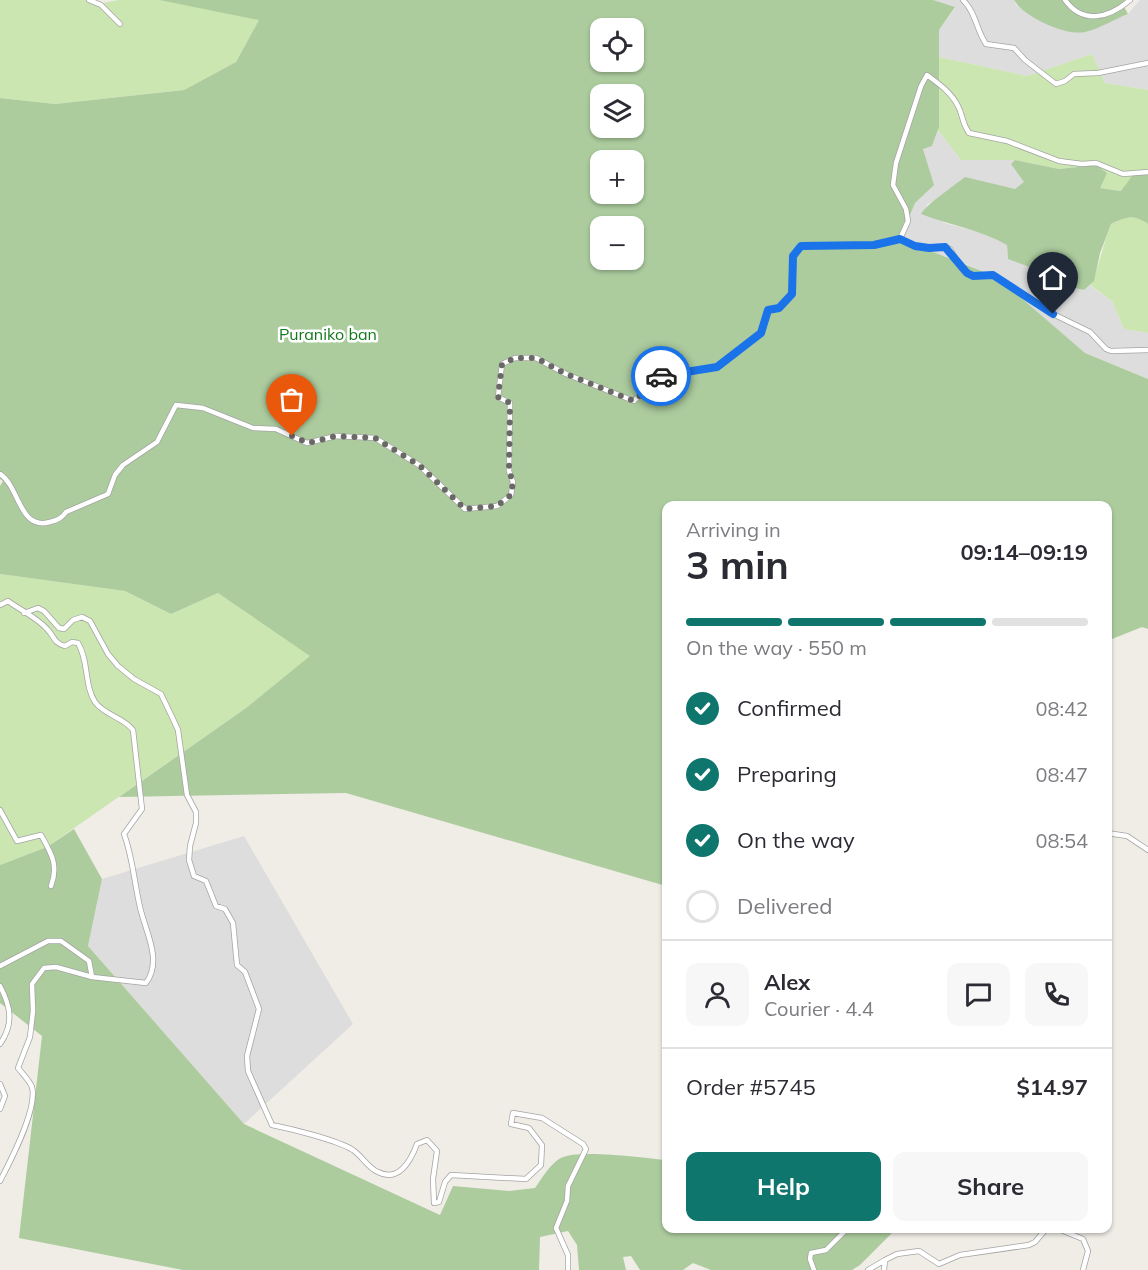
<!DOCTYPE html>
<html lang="en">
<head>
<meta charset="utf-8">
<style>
	:root { --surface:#fff; --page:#f7f7f7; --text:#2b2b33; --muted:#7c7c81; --line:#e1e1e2; --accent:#0f766e }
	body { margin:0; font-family:Mulish,sans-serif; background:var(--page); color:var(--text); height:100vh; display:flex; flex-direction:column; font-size:22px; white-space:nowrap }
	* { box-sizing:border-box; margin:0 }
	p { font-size:20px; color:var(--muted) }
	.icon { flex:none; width:33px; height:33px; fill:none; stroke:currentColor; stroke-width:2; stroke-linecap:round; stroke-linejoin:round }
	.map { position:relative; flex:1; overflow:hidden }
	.sheet { position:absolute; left:662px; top:501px; width:450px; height:732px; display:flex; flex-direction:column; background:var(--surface); border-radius:12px; box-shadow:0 2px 4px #0004 }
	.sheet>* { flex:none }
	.buttons { position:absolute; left:590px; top:18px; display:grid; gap:12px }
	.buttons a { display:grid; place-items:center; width:54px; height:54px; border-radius:12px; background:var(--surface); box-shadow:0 2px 4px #0004; font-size:30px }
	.pin { position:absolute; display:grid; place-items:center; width:51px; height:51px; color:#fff; margin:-62px -26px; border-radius:50% 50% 50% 0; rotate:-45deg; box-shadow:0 0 6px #0007 }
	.pin .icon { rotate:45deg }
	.courier { position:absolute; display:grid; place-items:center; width:60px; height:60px; margin:-30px; border:4px solid #1a73e8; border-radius:50%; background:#fff; color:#222; box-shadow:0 2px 8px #0007 }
	.head em { font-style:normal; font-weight:700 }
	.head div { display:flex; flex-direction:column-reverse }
	.head { display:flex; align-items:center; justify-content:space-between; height:102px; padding:0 24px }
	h1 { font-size:39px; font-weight:700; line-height:45px }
	.bar { display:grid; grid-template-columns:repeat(4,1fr); gap:9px 6px; align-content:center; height:72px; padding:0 24px }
	.bar i { height:8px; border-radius:4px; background:var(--line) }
	.bar .current { background:var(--accent) }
	.bar p { grid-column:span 4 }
	.line { display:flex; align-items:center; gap:15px; padding:0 24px; border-top:2px solid var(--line) }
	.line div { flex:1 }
	.round { display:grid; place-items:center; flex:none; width:63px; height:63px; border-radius:12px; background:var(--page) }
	ol { padding:0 24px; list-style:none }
	li { display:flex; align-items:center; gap:18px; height:66px }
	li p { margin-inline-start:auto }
	li .icon { padding:6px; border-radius:50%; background:var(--accent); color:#fff; stroke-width:4 }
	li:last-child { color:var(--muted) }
	li i { width:33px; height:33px; border:3px solid var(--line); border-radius:50% }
	.action { display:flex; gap:12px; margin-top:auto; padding:12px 24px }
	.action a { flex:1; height:69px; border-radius:12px; background:var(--accent); color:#fff; font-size:24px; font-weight:700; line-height:69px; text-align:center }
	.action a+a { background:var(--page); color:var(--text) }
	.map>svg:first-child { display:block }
</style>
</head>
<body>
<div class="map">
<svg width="1148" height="1270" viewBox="0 0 1148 1270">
	<rect width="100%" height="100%" fill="#f0ede7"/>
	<path fill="#dedddd" d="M933,0h81l2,5 67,27 45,-18 12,-14h8v90l-43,-7 -13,-29 -65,22 -88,-19v-27l16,-22z
		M938,130l22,29 55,1 -4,4 14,18 -10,7 -16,-2 -49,2 -12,10 -12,6 18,18 46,12 17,10 1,14 43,16 20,12 13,3 5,-5 23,16 12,28 24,4v46l-63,-26 -92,-78 -93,-36 15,-36 18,-18 -10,-37 9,-2z
		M244,836l109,188 -109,100 -156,-178 14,-67z"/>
	<path fill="#cbe6b1" d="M0,0h91l7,4 20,-4h41l101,19 -24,43 -52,28 -129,14 -55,-6z
		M1092,54l13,29 43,7v83l-26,18 -22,-3 -4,-23 -37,4 -44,-9h-54l-23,-30 1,-73 88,19z
		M1139,217l9,7v109l-24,-4 -12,-28 -22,-16c6,-6 15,-48 21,-61l13,-6z
		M0,574l125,17 46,23 47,-21 93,63 -65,52 -199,139 -47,18z"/>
	<path fill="#accc9e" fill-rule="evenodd" d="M159,0h774l22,7 -16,23v97l-7,19 -9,3 11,36 -19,18 -15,36 97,38 88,76 63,26v250l-6,-2 -35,14v-135h-441v380l-320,-93 -227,4 127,-89 64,-52 -92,-63 -47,21 -46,-23 -125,-17v-88l3,-5 -3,-2v-381l55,6 129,-14 52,-28 23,-42zM600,28h33v34h-33zM600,94h33v34h-33zM600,160h33v34h-33zM600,226h33v34h-33z
		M1014,0h111l-3,3 6,11c-13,5 -29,15 -43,18 -20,4 -61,-15 -71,-32z
		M1015,160l44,9 37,-4 11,8 -7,15 21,3 11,-15 16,-3v51c-14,-10 -22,-7 -37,0l-11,29 -6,28 -10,9 -14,-3 -19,-12 -43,-16 -1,-14c-26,-15 -57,-20 -86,-31 7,-11 33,-28 44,-37l50,12 9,-7 -13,-18z
		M74,829l28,50 -14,67 156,178 196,91 13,-29 56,5 26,-3c7,-10 14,-22 24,-29 16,-11 85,-1 107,1v68l230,1 -36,36 -8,5h-141l-18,-7 -10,7h-43l-9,-14 -8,1 3,13h-47l-2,-25 -9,-14 -28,6 -1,33h-356l-164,-32 23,-202 -42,-33v-138l47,-18z"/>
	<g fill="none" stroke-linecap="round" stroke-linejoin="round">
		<defs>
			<path id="street" d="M89,0l12,5 19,19
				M963,0c13,13 13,29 23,44l28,4 11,12 31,24 9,-3 9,-7 24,-1 50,-10
				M1065,0c18,25 44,18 65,0
				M900,239l8,-18 -2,-12 -13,-24 3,-22 25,-77 6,-11c12,9 24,17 31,31 5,9 3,15 11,27l38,8 52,20 23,3 14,-1 27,11 25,-2
				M900,239l15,7 14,2 16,-1 5,2 11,19 6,5 6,3 20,-1 60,39 37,18 16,17 5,2 37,-1
				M0,474c20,13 19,57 50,48 8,-2 12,-4 16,-10l42,-18 7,-19 8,-10 34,-23 19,-37 27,3 50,20 23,1 31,14 29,-7 39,2 44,27 46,44 32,-3 14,-11 2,-13 -4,-11 1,-68 -12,-6 4,-33 13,-6h21l30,16 68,27 24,-24 59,-10 44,-34 7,-23 11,-2 13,-14 1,-38 8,-10 73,-1 26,-6
				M0,605l8,-4c12,9 30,17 40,29 7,8 6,13 17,16l7,-4 6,1c11,18 6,42 17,59 9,13 28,15 38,28l9,79 -18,25c9,24 10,48 16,73 5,24 23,53 6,76l-54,-6 -36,-10 -12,1 -12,16 1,27 -3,26 -12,31c4,5 12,13 14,19 6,22 -22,75 -32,94
				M24,613l14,-5 6,3 15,17 5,1 9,-9 9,-3 8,4 18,33 10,12 16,13 27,15 12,25 5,11 9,65 9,17v11l-6,23 -1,14 5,16 12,5 10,25 9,3 8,14 4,42 8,7 14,37 -12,47 1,15 24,54c20,4 65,15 81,25 9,6 15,18 25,22 21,11 33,-12 39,-28l10,-4 10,11 -4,28 1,24 5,-1 6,-20 6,-7 75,4 15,-14 1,-20 -13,-17 -18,-4 2,-11 29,5 41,26 3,5 -18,37 -1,15 -11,27 12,27v15
				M0,810l17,31 24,-6c10,18 18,30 10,51
				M1107,833l20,3 21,14
				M0,966l48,-25h13l28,20 3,16
				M0,986c11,21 14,38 0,58
				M0,1084l5,12 -5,13
				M1056,1228l27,11 5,12 -5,19
				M814,1270l-4,-11 1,-6 15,-3 22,-22
				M868,1270l17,-10
				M884,1270l1,-10 12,-6 22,-3 20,13 21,-9 69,-10 6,-3 12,-14"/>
		</defs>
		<use href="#street" stroke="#a4a4a4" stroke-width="6"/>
		<use href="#street" stroke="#fff" stroke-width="4.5"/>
	</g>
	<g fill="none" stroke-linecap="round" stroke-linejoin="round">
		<path stroke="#696866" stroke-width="6" stroke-dasharray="0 10.8" d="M292,436l16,7 28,-7 39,2 44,27 46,44 32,-3 14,-11 2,-13 -4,-11 1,-68 -12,-6 4,-33 13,-6h21l30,16 68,27 27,-25"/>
		<path stroke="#1a73e8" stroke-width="8" d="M661,376l56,-9 44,-34 7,-23 11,-2 13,-14 1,-38 8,-10 73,-1 26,-6 15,7 14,2 16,-1 22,26 6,3 20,-1 60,39"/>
	</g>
	<g text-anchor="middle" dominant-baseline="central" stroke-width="5" stroke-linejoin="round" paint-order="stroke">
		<g font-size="16" fill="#13791b" stroke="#fff">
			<text x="328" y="334">Puraniko ban</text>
		</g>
	</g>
</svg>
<div class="buttons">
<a><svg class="icon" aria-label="locate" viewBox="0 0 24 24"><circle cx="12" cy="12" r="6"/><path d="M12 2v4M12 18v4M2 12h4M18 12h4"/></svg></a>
<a><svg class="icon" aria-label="layers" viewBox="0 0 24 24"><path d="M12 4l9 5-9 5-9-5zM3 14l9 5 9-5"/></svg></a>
<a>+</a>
<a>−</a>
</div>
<div class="pin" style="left:292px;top:436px;background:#ea580c"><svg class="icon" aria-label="bag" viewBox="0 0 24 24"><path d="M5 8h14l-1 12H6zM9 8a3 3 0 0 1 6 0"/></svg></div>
<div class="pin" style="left:1053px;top:314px;background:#1f2937"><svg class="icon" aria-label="home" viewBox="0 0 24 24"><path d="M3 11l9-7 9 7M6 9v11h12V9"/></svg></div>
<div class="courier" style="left:661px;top:376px"><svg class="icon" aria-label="car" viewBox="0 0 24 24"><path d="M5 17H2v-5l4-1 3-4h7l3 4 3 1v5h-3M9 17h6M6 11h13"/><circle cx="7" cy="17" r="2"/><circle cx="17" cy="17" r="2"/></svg></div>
<section class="sheet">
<div class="head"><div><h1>3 min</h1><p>Arriving in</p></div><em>09:14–09:19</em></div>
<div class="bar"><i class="current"></i><i class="current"></i><i class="current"></i><i></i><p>On the way · 550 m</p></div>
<ol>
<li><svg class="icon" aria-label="check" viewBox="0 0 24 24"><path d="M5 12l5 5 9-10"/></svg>Confirmed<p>08:42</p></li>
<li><svg class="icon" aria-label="check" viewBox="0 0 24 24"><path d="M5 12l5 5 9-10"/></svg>Preparing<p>08:47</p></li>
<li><svg class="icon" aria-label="check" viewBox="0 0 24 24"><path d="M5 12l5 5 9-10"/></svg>On the way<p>08:54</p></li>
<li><i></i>Delivered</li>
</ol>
<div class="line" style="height:108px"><a class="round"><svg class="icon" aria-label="person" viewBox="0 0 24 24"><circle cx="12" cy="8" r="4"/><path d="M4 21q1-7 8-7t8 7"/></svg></a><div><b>Alex</b><p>Courier · 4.4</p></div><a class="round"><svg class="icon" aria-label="chat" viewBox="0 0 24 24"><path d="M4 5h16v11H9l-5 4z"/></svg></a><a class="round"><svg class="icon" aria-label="phone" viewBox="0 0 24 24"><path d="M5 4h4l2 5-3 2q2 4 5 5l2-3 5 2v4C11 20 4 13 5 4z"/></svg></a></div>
<div class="line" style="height:78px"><div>Order #5745</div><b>$14.97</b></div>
<div class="action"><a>Help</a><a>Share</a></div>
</section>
</div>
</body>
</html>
